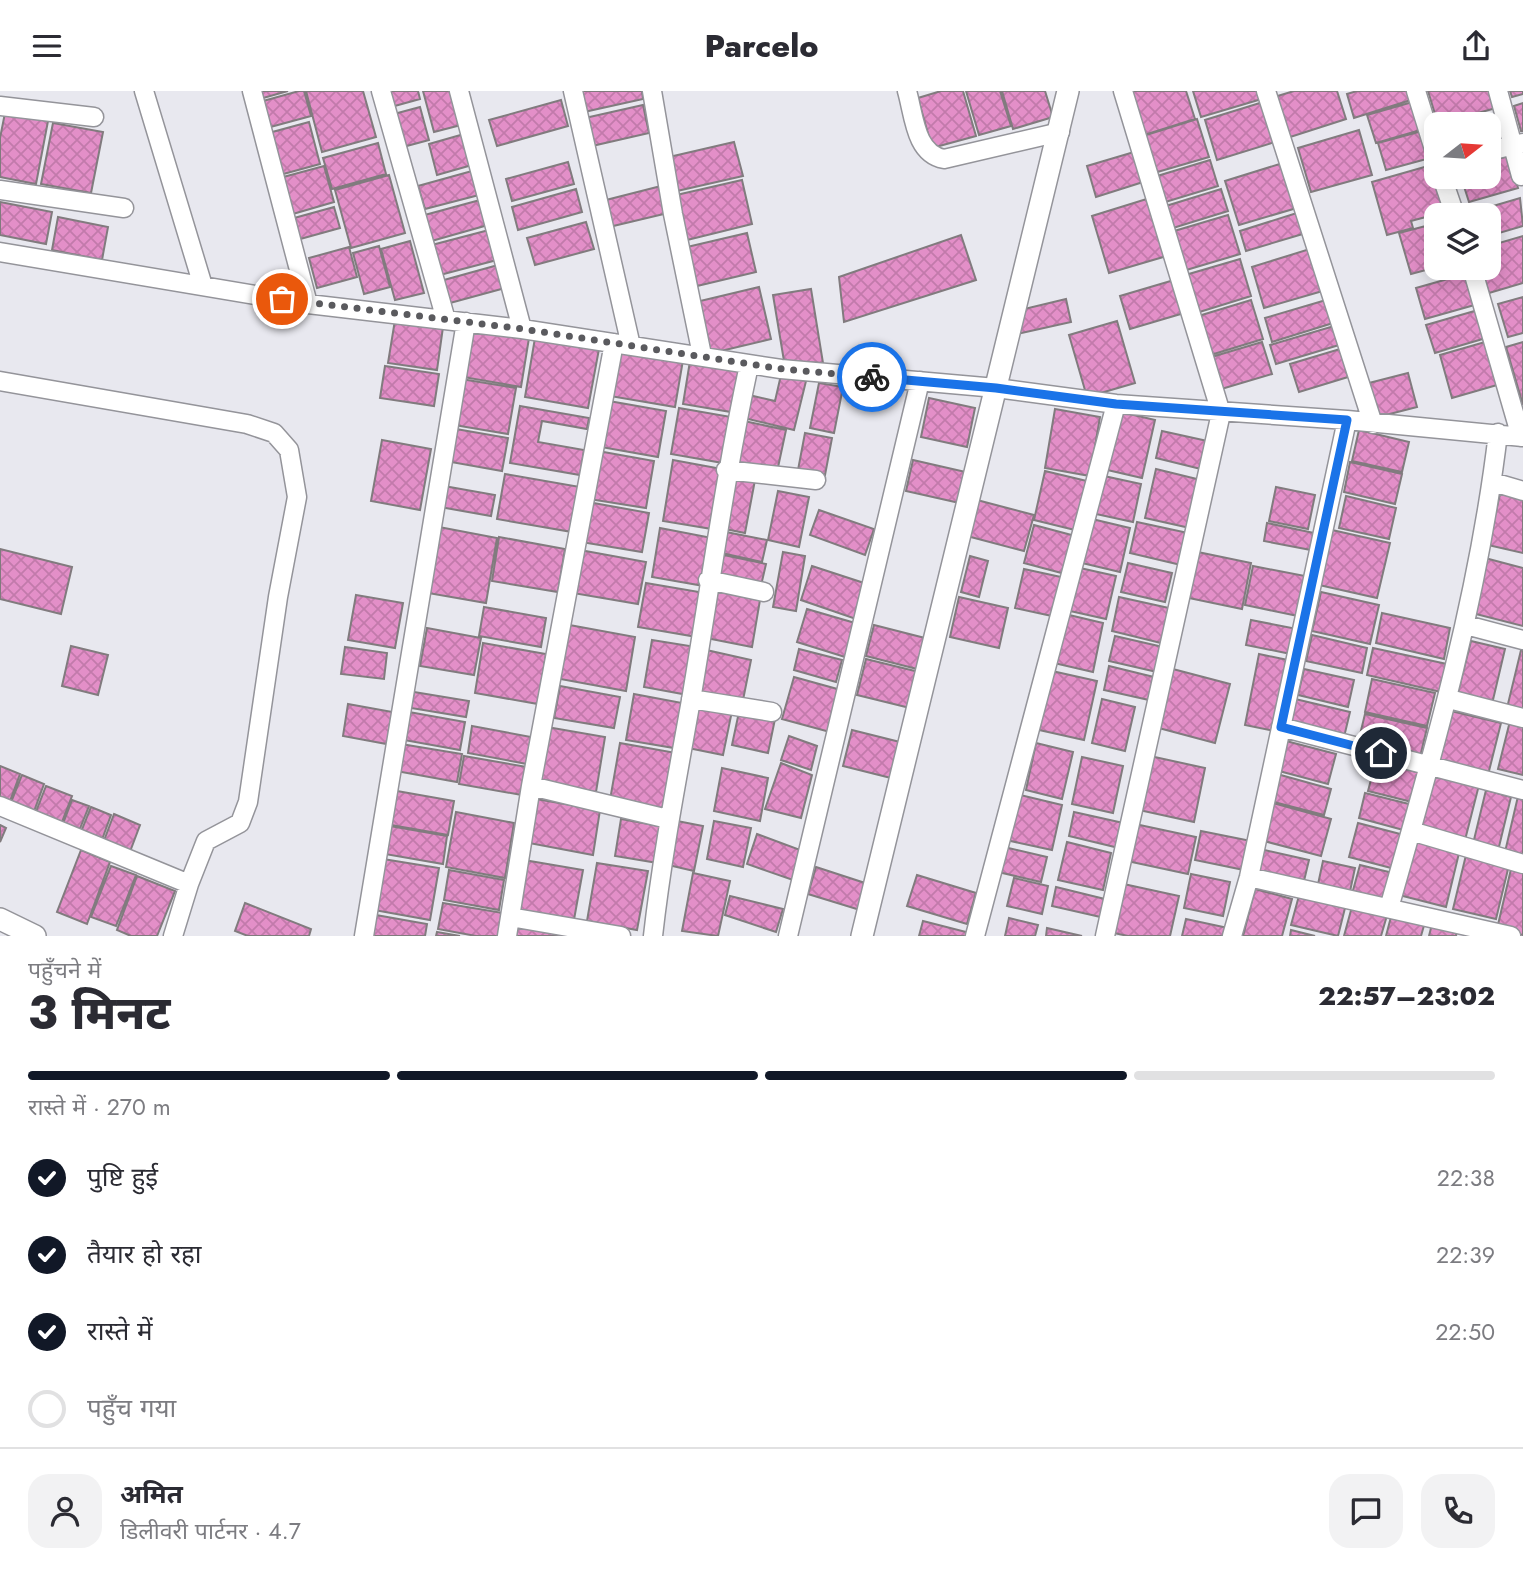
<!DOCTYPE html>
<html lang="hi">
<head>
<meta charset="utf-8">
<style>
	:root { --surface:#fff; --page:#f2f2f3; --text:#2b2b33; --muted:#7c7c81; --line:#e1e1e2; --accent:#111827 }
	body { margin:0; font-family:Jost,"Noto Sans Devanagari",sans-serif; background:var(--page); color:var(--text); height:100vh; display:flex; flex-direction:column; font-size:26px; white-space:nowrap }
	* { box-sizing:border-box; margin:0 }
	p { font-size:23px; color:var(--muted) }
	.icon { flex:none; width:38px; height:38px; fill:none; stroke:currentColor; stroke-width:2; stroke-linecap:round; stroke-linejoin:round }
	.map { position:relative; height:845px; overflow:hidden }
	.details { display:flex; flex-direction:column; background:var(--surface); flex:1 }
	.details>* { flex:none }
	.needle { width:46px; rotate:73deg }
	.buttons { position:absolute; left:1424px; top:21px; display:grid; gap:14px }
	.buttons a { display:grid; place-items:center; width:77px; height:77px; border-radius:14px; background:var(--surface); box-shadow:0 4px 18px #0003; font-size:35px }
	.pin { position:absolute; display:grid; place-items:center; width:60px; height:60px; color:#fff; margin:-30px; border:4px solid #fff; border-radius:50%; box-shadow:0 2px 7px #0007 }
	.courier { position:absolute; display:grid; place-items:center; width:70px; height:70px; margin:-35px; border:5px solid #1a73e8; border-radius:50%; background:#fff; color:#222; box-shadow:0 2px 9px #0007 }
	.head em { font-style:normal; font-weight:800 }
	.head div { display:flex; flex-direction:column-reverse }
	.head { display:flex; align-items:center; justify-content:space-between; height:119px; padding:0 28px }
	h1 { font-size:46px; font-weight:800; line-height:52px }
	.bar { display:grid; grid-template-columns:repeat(4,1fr); gap:10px 7px; align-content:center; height:84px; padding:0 28px }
	.bar i { height:9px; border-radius:5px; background:var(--line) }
	.bar .active { background:var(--accent) }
	.bar p { grid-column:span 4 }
	.line { display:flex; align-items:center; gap:18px; padding:0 28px; border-top:2px solid var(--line) }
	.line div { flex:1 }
	.round { display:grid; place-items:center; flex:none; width:74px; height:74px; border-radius:21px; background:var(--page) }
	ol { padding:0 28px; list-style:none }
	li { display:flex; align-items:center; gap:21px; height:77px }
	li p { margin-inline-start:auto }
	li .icon { padding:7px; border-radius:50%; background:var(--accent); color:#fff; stroke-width:4 }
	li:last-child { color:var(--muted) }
	li i { width:38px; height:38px; border:4px solid var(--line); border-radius:50% }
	header { display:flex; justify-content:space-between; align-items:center; height:91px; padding:0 28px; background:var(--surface); font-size:32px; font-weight:800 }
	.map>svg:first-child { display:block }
</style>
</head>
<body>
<header><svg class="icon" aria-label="menu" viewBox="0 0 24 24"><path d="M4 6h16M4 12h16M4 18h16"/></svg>Parcelo<svg class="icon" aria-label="share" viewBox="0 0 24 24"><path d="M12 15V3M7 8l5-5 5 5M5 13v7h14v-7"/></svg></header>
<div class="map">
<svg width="1523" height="845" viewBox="0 0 1523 845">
	<defs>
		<pattern id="building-cross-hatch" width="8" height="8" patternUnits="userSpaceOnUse" patternTransform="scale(1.75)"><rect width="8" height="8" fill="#e38fc8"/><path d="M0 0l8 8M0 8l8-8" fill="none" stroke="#c27aab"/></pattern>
	</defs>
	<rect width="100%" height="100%" fill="#e8e8ef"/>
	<path fill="url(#building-cross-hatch)" stroke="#817b7e" stroke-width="2" d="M254,0h34l-32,9z
		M299,0h5l7,25 -48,13 -7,-26z
		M306,0h57l13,46 -54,15z
		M386,0h32l2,8 -29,8z
		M423,0h28l10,34 -27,7z
		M579,0h63l1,8 -59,13z
		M941,0h22l13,45 -44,12 -14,-50z
		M966,0h34l11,35 -32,9z
		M1002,0h43l8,26 -40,12z
		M1127,0h59l9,28 -54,17z
		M1193,0h70l2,7 -64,19z
		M1294,0h43l9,28 -62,20 -13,-41z
		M1357,0h55l2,8 -60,19 -7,-24z
		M1428,0h63l5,17 -58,16z
		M1510,0h13v3l-11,3z
		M561,9l7,26 -71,20 -8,-26z
		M1416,10l8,28 -48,14 -9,-28z
		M1263,11l12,40 -58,18 -12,-40z
		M1523,12v28h-2l-7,-25z
		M643,14l6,28 -57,13 -7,-28z
		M420,16l9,33 -26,7 -9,-33z
		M5,22l43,8 -12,63 -36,-7v-39z
		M1496,25l6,24 -13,4v-20h-20z
		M1197,28l12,38 -55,16 -11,-37z
		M309,31l11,42 -44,12 -11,-42z
		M53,32l50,9 -12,61 -50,-9z
		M1359,39l13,45 -61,17 -13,-44z
		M1422,40l8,27 -44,12 -8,-27z
		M464,43l8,31 -35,10 -8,-31z
		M734,51l9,34 -66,15 -8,-34z
		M378,52l8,31 -54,15 -9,-31z
		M1134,61l9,30 -47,15 -9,-31z
		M1509,65l9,32 -49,14 -8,-25h28v-16z
		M1210,69l8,26 -56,17 -8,-26z
		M568,71l6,22 -62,17 -6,-22z
		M1286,71l14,45 -61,18 -14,-44z
		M1435,73l13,47 -37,10 2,7 -26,7 -15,-53z
		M324,75l10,36 -48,14 -10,-37z
		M472,80l7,24 -54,14 -7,-23z
		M389,84l16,58 -54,15 -16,-58z
		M742,89l10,44 -69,17 -11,-45z
		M661,95l7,27 -59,14 -7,-26z
		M576,98l6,23 -64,18 -6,-23z
		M1221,98l7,22 -55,17 -7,-22z
		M1153,106l17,58 -61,18 -17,-57z
		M1520,107l3,28 -34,10v-21h-15l-1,-3z
		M480,109l8,25 -60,17 -7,-26z
		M0,111l52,10 -6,32 -46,-9z
		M334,116l6,21 -47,13 -6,-21z
		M1300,121l6,21 -60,18 -6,-20z
		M1228,124l12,39 -57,17 -12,-39z
		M58,126l50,10 -6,33 -50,-10z
		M586,131l8,27 -59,16 -8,-27z
		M1437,132v44l-26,7 -12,-41z
		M489,139l8,30 -61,16 -8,-30z
		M747,142l9,39 -59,14 -10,-39z
		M961,144l15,45 -132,42 -5,-45z
		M1523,145v47l-34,10 -8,-25h8v-22z
		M410,150l14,52 -29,7 -14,-51z
		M379,155l11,41 -26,7 -11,-41z
		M349,156l8,30 -40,11 -8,-30z
		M1313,157l13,42 -62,18 -12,-41z
		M1240,168l11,37 -58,18 -11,-38z
		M498,174l7,23 -55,15 -6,-23z
		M1469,182l9,31 -53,15 -9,-31z
		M1174,189l10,33 -54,16 -10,-33z
		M759,196l12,52 -63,15 -12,-52z
		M811,198l12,74 -39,-2 -11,-66z
		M1523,206v36l-15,4 -10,-33z
		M1066,208l5,23 -54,12 3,-24z
		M1251,209l12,39 -59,18 -12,-39z
		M1326,209l7,23 -61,19 -7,-24z
		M1478,219l8,28 -51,15 -9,-28z
		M395,229l48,7 -6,43 -49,-7z
		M1117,230l18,62 -48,14 -18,-62z
		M1334,235l5,19 -63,19 -6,-19z
		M471,237l58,10 -8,49 -58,-10z
		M535,247l64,11 -11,59 -63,-11z
		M1262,251l10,32 -54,16 -10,-32z
		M1485,251l12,43 -45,13 -12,-43z
		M1523,251v63l-17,-58z
		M618,257l65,12 -8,47 -65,-11z
		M1340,258l8,28 -49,15 -9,-28z
		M690,270l54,10 -7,42 -54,-9z
		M385,275l54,8 -5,32 -54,-8z
		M1408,282l9,34 -43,11 -9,-34z
		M781,284l25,6 -12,49 -50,-12 5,-23 26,6z
		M461,288l55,9 -8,46 -54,-9z
		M819,292l24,4 -9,46 -24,-5z
		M929,307l46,10 -8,39 -46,-10z
		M609,310l57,10 -8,46 -57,-10z
		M520,315l69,12 -2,11 -45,-8 -4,21 46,8 -4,25 -70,-12z
		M679,317l52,9 -8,46 -52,-9z
		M1055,318l45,8 -10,59 -45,-8z
		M1117,320l38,9 -13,58 -39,-9z
		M744,330l42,9 -9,42 -42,-9z
		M456,338l52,9 -6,33 -51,-9z
		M1359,339l50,12 -7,30 -50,-11z
		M1162,340l50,11 -7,28 -49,-12z
		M805,342l27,5 -7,37 -27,-5z
		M382,349l49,9 -11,61 -49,-9z
		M598,360l56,10 -8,47 -57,-9z
		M673,369l49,9 -10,60 -49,-8z
		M913,369l57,13 -6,31 -58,-13z
		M1350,371l52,12 -7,30 -51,-12z
		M1156,378l45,11 -11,48 -45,-10z
		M1045,380l46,11 -12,49 -45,-11z
		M505,383l75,13 -8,45 -75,-13z
		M731,384l24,5 -10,53 -25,-5z
		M1104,385l37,8 -8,38 -37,-8z
		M444,395l51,9 -4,21 -51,-9z
		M1276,396l39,8 -7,34 -39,-8z
		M1501,399l22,5v58l-35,-8z
		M778,400l31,6 -10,50 -31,-7z
		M1346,405l50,12 -7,31 -50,-11z
		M977,409l57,15 -10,36 -57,-15z
		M588,411l61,11 -7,39 -61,-10z
		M819,419l55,19 -9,26 -55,-20z
		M1092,428l38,9 -10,44 -38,-9z
		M1137,431l51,11 -7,32 -51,-12z
		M1267,432l47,10 -3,17 -47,-9z
		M1034,434l45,12 -10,38 -45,-12z
		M439,436l58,11 -11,65 -58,-10z
		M660,437l52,10 -8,48 -52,-9z
		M1332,439l58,13 -13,55 -58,-13z
		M721,440l46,9 -5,22 -45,-10z
		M499,446l66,12 -7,43 -66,-11z
		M0,458l72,18 -11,47 -61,-15z
		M580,459l66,12 -8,42 -65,-11z
		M1193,460l58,12 -9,46 -58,-12z
		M783,461l22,4 -9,55 -23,-4z
		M719,463l47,10 -6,26 -46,-9z
		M970,465l18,5 -9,36 -18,-5z
		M1485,467l38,10v58l-51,-13z
		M1128,472l44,10 -7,29 -44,-10z
		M812,475l55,18 -11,35 -55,-19z
		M1253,475l52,10 -7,40 -53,-11z
		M1080,477l36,8 -10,43 -36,-8z
		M1024,478l37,8 -9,39 -37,-8z
		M646,492l59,10 -8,44 -59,-10z
		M715,500l45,9 -8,47 -46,-9z
		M1321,501l58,13 -9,39 -58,-13z
		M356,504l47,8 -8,45 -47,-8z
		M959,506l49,11 -9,40 -49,-11z
		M1119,506l50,11 -8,35 -49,-12z
		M484,516l62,11 -5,29 -62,-11z
		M807,518l48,14 -10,34 -48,-15z
		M1382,522l68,15 -6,31 -68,-16z
		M1065,523l38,9 -10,49 -39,-9z
		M1251,529l46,9 -6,25 -45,-9z
		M564,533l71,13 -9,54 -71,-13z
		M874,534l51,13 -8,31 -51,-13z
		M427,537l54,10 -7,37 -54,-9z
		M1312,544l55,13 -5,25 -56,-12z
		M1115,545l48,11 -6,25 -48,-11z
		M652,549l44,7 -8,48 -44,-8z
		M1471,550l34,8 -13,55 -35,-8z
		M483,552l63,11 -8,50 -63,-11z
		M71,555l37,9 -10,40 -36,-9z
		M1522,555h1v66l-16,-4z
		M345,556l42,6 -3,26 -43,-5z
		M1373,557l74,16 -6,28 -74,-17z
		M702,558l49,11 -9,45 -49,-10z
		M799,558l43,11 -6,22 -42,-12z
		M1259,563l29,6 -14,71 -29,-6z
		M866,568l53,13 -9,36 -53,-13z
		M1109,575l45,11 -5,23 -45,-10z
		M1169,577l61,16 -15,59 -60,-16z
		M1304,578l50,11 -6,27 -50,-12z
		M1052,580l45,10 -13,59 -45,-10z
		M794,586l47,13 -11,42 -48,-13z
		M1372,588l63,14 -8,33 -62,-14z
		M560,595l60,11 -6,31 -60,-10z
		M414,601l55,9 -3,16 -55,-9z
		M634,603l48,9 -8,45 -48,-8z
		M1291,607l59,14 -6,25 -58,-13z
		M1102,608l33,8 -10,44 -33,-8z
		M692,611l40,9 -9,44 -40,-8z
		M348,613l50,9 -6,32 -49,-9z
		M1451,620l50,12 -13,52 -49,-12z
		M409,621l56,10 -5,28 -56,-10z
		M739,621l36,7 -7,34 -36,-8z
		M1365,623l62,14 -7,29 -62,-14z
		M1510,630l13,3v51l-25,-6z
		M472,635l59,11 -4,27 -59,-11z
		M547,636l58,10 -9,55 -59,-10z
		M852,639l48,12 -9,36 -48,-12z
		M789,645l28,10 -6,24 -30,-10z
		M1286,650l50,13 -8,30 -49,-13z
		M620,652l56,10 -10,57 -56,-10z
		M1036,652l37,9 -11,47 -36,-9z
		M401,653l61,10 -5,28 -61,-11z
		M464,665l63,11 -5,28 -63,-11z
		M1150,665l55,12 -11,54 -55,-12z
		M1082,666l41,9 -10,47 -41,-9z
		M1376,670l48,13 -8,29 -48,-12z
		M781,672l31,12 -11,43 -36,-9z
		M0,675l20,8 -10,27 -10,-4z
		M722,677l46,10 -8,43 -46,-10z
		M1431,682l48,12 -14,55 -47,-12z
		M1277,683l54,15 -7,26 -54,-14z
		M22,684l22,9 -11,30 -23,-9z
		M46,695l26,10 -12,31 -26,-10z
		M1486,699l25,7 -14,58 -25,-7z
		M397,700l57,10 -6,34 -57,-10z
		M1519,701l4,1v64l-18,-5z
		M1365,702l48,12 -6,26 -48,-13z
		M1016,703l46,11 -10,45 -46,-10z
		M536,708l64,11 -7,45 -64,-12z
		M72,709l17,6 -12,30 -16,-7z
		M1269,711l62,17 -10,37 -61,-16z
		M91,716l20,8 -11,30 -21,-8z
		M456,721l58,11 -9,55 -59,-11z
		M1074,721l54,12 -5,25 -54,-13z
		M114,723l26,11 -12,32 -26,-11z
		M621,728l44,8 -7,36 -43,-7z
		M672,729l31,6 -9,45 -30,-7z
		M714,730l37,7 -8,39 -36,-8z
		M1358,732l46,12 -9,34 -46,-12z
		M1135,733l61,13 -8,37 -61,-13z
		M0,734l6,3 -6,14z
		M390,735l57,10 -4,28 -58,-10z
		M1201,740l50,10 -7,29 -49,-10z
		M757,743l46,17 -10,29 -46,-16z
		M1413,746l47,12 -14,58 -47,-12z
		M1067,751l44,11 -8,37 -45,-10z
		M1004,756l43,10 -6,25 -43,-10z
		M1260,758l49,11 -6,25 -48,-10z
		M81,759l29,12 -23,62 -30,-12z
		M1466,764l43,10 -13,54 -43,-10z
		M383,768l56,9 -9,52 -56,-10z
		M524,769l59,10 -10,55 -58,-10z
		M1323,770l32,7 -6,28 -32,-7z
		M597,772l51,8 -11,59 -50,-9z
		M1360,774l33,8 -8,30 -33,-9z
		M111,775l25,9 -20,51 -25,-9z
		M816,776l52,17 -8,26 -52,-16z
		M1511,778l12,3v63l-26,-6z
		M449,779l55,10 -5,30 -55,-10z
		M693,782l37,8 -12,55 -36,-5z
		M1191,783l39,8 -7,34 -39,-8z
		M917,784l59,18 -9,31 -60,-18z
		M137,785l38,15 -18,45h-26l-14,-6z
		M1014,787l34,8 -6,28 -35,-8z
		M1119,792l60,13 -9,40h-42l-19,-4z
		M1056,796l53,13 -4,18 -53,-12z
		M1255,798l37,10 -10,37h-39z
		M1300,801l46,12 -8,32 -47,-11z
		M730,805l53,13 -7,23 -51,-17z
		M245,812l66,26 -2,7h-61l-13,-5z
		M443,812l60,10 -4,23h-23l-38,-7z
		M1353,812l35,9 -7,24h-37z
		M1392,822l33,9 -4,14h-35z
		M376,824l51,9 -2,12h-52z
		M1009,827l29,7 -3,11h-30z
		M1186,828l42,9 -2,8h-44z
		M512,830l64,15h-67z
		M923,830l47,12v3h-51z
		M1432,833l25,6 -1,6h-27z
		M1047,837l35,8h-36z
		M1291,839l24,6h-25z
		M437,841l23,4h-24z"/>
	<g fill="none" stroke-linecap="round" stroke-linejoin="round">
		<defs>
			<path id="minor" d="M144,0l59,195
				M252,0l56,213
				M381,0l65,229
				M459,0l63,238
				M573,0l58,255
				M652,0l21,123 29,141
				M907,0c7,24 8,63 37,68l116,-27
				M1266,0l107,333
				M1416,0l21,68
				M1498,0l23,85
				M0,15l94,11
				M1489,60l34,-8
				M1442,86l13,38
				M0,99l124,18
				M0,161l308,52 214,25 259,40 215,19 120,16 231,16 176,17
				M1472,177l49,169
				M0,290l247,43 27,9 15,17 8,47 -19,100 -30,205 -8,21 -34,18 -17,43 -16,52
				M726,379l90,10
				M1493,391l30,9
				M708,489l56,12
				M1466,534l57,15
				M691,608l81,13
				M1449,608l74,19
				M1281,636l242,63
				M531,695l137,33
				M0,715l189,78
				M1411,740l112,33
				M1249,786l262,59
				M1389,817c45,-157 90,-313 109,-475
				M510,826l111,19
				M364,845l102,-614
				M507,845l24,-150 83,-443
				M653,845c9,-80 24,-157 38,-236 19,-112 34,-224 58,-335
				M788,845l132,-555
				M975,845l141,-532
				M1105,845l116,-523 -98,-322
				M1232,845l17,-59 98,-457"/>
			<path id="tertiary" d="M0,828l35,17
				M862,845l206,-845"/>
		</defs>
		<use href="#minor" stroke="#94949a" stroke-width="21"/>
		<use href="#tertiary" stroke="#94949a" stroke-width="24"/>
		<use href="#minor" stroke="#fff" stroke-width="18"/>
		<use href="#tertiary" stroke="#fff" stroke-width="21"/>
	</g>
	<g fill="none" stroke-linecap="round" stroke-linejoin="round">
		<path stroke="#5a5a5e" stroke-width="7" stroke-dasharray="0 12.6" d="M282,208l241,30 259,40 90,8"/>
		<path stroke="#1a73e8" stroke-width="9" d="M872,286l124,11 120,16 231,16 -66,307 100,26"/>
	</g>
</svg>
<div class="buttons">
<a><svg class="needle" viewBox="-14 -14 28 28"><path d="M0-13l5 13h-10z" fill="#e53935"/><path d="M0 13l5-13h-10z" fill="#7c7c81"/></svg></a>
<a><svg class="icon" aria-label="layers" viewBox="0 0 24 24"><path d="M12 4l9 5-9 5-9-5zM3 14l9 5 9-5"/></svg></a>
</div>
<div class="pin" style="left:282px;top:208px;background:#ea580c"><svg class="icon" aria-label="bag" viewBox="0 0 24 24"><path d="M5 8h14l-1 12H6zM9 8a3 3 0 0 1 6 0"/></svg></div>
<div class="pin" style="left:1381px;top:662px;background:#1f2937"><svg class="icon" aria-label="home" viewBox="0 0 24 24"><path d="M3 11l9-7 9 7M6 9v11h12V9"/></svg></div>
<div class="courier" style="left:872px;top:286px"><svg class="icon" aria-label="bike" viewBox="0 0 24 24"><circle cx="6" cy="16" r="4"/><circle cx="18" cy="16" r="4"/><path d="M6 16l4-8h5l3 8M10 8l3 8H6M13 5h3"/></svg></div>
</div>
<section class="details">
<div class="head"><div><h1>3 मिनट</h1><p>पहुँचने में</p></div><em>22:57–23:02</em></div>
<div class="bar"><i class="active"></i><i class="active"></i><i class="active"></i><i></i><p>रास्ते में · 270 m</p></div>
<ol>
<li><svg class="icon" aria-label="check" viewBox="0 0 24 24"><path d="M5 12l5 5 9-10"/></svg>पुष्टि हुई<p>22:38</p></li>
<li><svg class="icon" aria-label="check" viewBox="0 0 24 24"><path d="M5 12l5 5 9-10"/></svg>तैयार हो रहा<p>22:39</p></li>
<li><svg class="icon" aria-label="check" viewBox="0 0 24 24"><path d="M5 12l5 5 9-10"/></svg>रास्ते में<p>22:50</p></li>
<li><i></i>पहुँच गया</li>
</ol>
<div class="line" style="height:126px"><a class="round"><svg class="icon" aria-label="person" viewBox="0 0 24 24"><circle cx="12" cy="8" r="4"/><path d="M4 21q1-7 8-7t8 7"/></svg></a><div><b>अमित</b><p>डिलीवरी पार्टनर · 4.7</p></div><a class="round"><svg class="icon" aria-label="chat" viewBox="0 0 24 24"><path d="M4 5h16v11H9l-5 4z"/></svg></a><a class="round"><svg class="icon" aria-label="phone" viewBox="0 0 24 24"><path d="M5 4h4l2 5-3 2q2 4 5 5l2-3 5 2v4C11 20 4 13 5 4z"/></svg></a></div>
</section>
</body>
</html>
